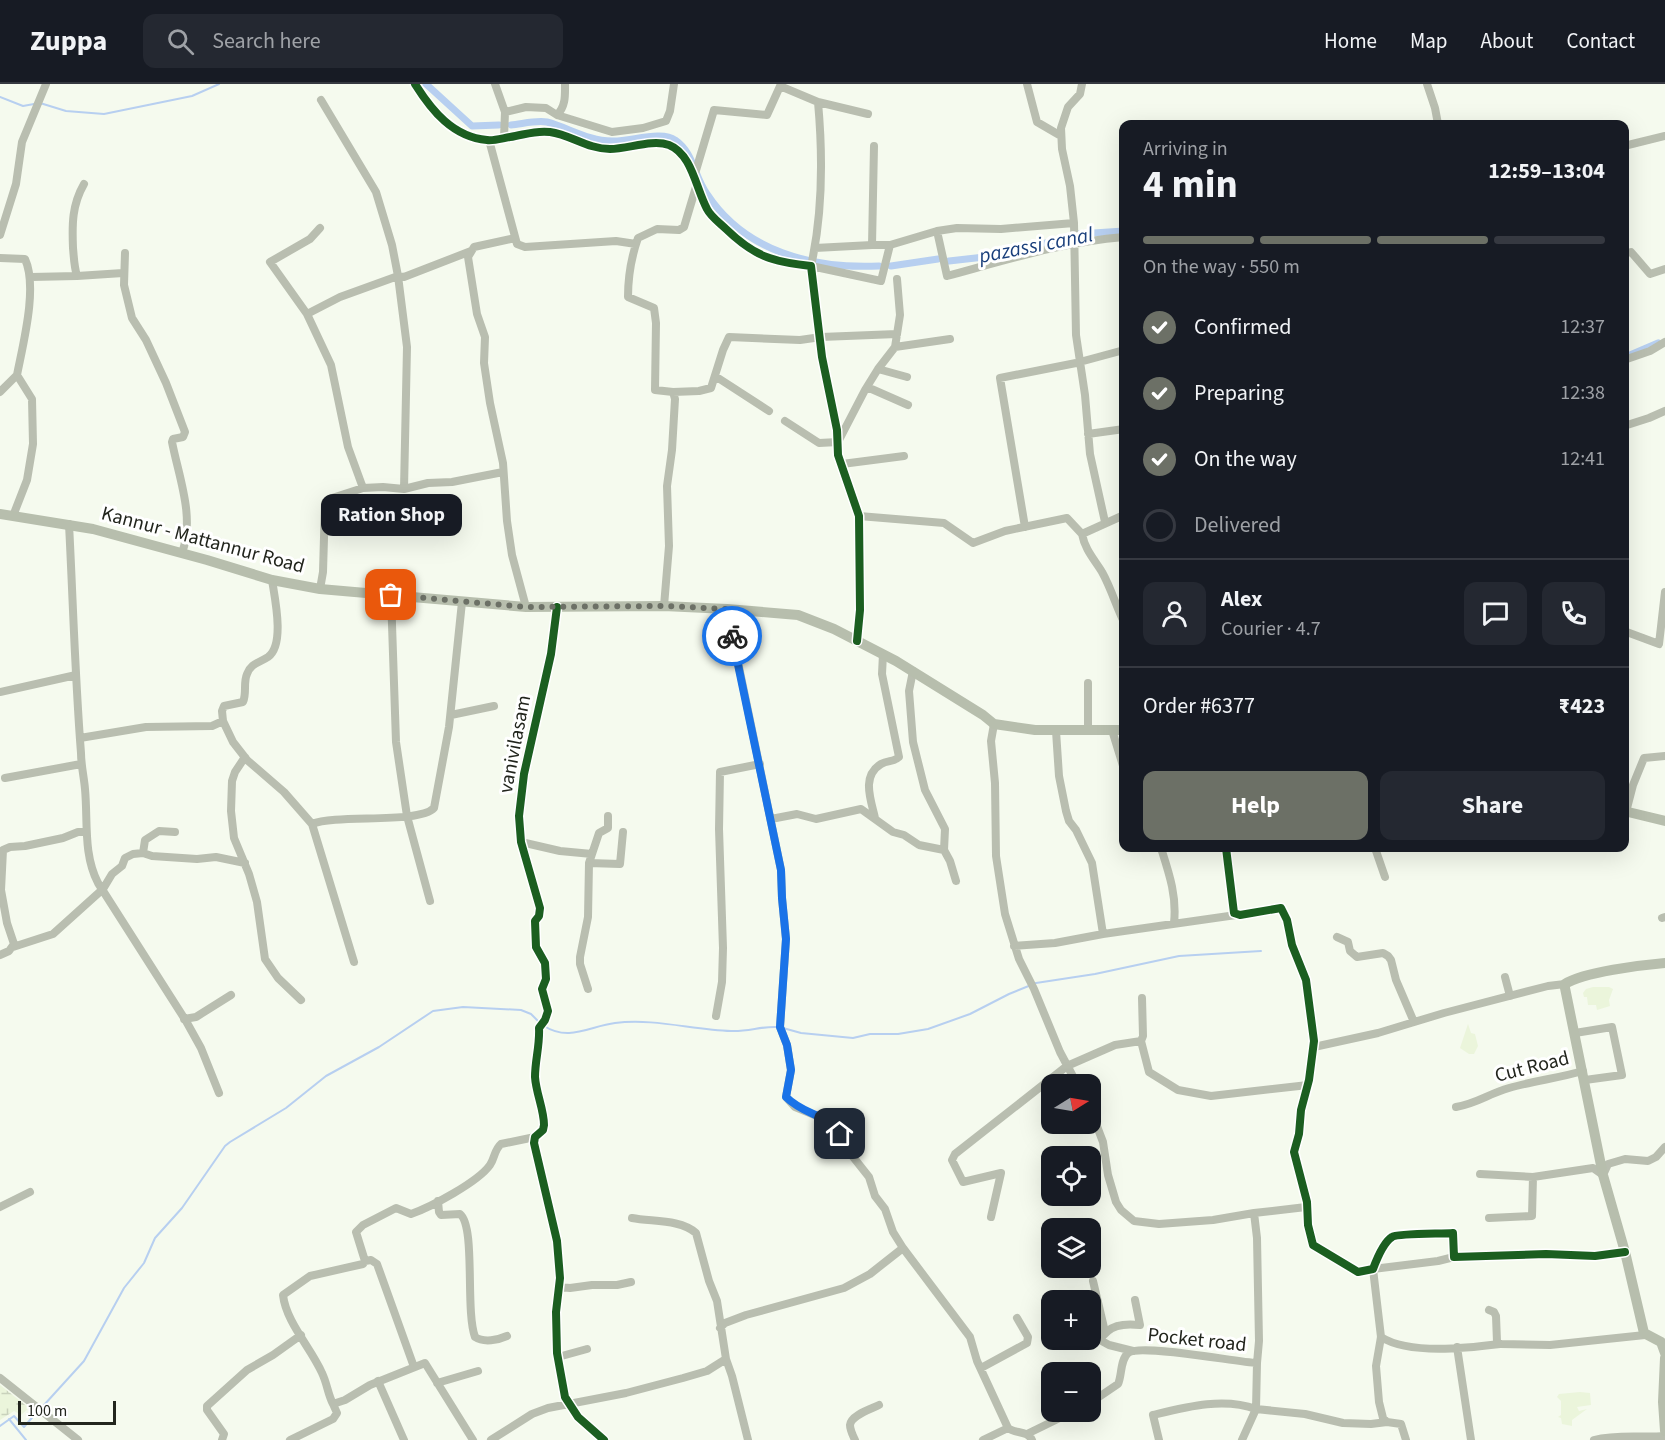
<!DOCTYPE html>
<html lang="en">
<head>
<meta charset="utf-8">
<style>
	:root { --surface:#171b24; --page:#242831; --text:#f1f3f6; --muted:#9ea1a6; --line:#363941; --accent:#6c7066 }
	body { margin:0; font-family:"Source Sans 3",sans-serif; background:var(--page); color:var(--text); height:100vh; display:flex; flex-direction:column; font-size:22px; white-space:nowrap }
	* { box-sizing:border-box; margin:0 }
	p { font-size:20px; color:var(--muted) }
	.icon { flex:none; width:33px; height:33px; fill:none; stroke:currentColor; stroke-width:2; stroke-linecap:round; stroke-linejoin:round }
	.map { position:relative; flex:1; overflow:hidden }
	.side { position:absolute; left:1119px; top:36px; width:510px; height:732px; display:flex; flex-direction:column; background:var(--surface); border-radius:12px; box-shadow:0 6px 24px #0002 }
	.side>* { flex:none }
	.needle { width:39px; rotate:79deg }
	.buttons { position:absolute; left:1041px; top:990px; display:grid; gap:12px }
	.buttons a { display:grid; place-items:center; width:60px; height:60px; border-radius:12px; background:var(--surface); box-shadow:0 6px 24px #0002; font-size:30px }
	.scale { position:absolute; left:18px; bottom:15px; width:98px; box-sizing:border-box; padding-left:6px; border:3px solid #22251d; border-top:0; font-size:16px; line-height:21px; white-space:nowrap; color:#22251d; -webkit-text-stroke:4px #fff; paint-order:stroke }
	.pin { position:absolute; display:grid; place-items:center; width:51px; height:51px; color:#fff; margin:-26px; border-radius:12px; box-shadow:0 3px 9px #0006 }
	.courier { position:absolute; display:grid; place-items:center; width:60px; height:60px; margin:-30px; border:4px solid #1a73e8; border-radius:50%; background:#fff; color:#222; box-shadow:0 2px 8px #0007 }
	.bubble { position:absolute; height:42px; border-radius:12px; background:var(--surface); box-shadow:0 6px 24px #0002; font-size:20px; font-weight:700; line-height:42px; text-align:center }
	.summary em { font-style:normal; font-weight:700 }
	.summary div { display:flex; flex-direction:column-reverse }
	.summary { display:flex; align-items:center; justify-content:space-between; height:102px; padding:0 24px }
	h1 { font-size:39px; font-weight:700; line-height:45px }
	.bar { display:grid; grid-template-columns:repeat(4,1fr); gap:9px 6px; align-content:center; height:72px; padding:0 24px }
	.bar i { height:8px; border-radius:4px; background:var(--line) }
	.bar .active { background:var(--accent) }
	.bar p { grid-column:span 4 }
	.line { display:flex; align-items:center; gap:15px; padding:0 24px; border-top:2px solid var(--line) }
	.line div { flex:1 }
	.round { display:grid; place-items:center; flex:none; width:63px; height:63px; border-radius:12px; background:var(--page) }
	ol { padding:0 24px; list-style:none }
	li { display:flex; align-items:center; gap:18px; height:66px }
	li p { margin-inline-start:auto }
	li .icon { padding:6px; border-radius:50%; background:var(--accent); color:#fff; stroke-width:4 }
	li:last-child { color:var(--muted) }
	li i { width:33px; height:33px; border:3px solid var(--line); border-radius:50% }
	.button { display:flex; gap:12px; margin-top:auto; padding:12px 24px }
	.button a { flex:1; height:69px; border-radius:12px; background:var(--accent); color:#fff; font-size:24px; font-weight:700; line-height:69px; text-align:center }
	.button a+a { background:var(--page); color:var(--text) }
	header { display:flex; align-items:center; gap:36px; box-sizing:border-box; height:84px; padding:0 30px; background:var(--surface); border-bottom:2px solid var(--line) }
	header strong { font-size:28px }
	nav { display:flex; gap:33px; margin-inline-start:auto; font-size:21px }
	.search { width:420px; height:54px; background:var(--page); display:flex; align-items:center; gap:15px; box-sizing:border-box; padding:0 21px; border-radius:12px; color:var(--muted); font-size:22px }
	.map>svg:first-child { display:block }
</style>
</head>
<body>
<header>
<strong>Zuppa</strong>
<div class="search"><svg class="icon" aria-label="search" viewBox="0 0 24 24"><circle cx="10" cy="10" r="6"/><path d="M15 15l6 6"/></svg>Search here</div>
<nav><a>Home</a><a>Map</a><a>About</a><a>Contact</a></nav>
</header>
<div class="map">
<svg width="1665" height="1356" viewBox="0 0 1665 1356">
	<defs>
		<pattern id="wetland-marsh" width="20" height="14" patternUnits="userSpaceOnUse" patternTransform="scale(1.5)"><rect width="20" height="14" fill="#ebf5db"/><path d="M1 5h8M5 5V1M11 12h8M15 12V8" fill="none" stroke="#c9d2bc"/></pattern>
	</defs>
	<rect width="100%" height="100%" fill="#f5faee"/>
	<path fill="url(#wetland-marsh)" d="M0,1301l29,23 -8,7 -7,-4 -14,9z"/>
	<path fill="#ebf5db" d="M1593,903h16l4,2 -4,11 1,6 -13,4 -1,-5h-8l-1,-8h-3l-1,-4 3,-4z
		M1468,940l3,9 4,1 3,12 -4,8h-5l-9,-6z
		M1580,1308l10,1 1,12 -14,2 2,4 8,-2 -15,11v6l-10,-2 -1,-6 -3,-1 3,-2v-14l-4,-4 2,-3z"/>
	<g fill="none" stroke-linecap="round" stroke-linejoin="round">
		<path stroke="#b7cff0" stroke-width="2" d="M0,13l23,9 11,-2
			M40,19l26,8 38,3 88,-18 27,-12
			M544,942c25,16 46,0 71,-3 39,-5 78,7 116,8 16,1 31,-5 46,-4
			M783,944l18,5 52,5 17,-4h28l30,-5 42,-15 39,-20 27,-11 59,-9 84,-18 82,-5
			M44,1321l40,-44 40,-73 20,-25 11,-25 27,-30 43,-62 5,-4 56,-34 40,-32 53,-29 54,-36 30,-4 58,3 10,4 9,9
			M9,1335l17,21
			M0,1342l14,-10 10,11 12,-14"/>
		<path stroke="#b7cff0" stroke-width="7" d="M426,0l46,42 27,-1
			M511,41c11,-1 25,-5 36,-3 22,6 42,19 65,19 17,1 50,-11 63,-1 19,13 19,36 32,54 38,58 106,75 172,72
			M949,177l53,-6 76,-21 46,-3
			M891,182l47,-7
			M1624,272l6,-1 28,-12"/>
		<path stroke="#b9beb0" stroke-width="8" d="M415,0c17,27 38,53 72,56 7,1 16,-2 23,-3 14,-2 25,-7 40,-5 21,3 38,17 60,17 18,0 42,-10 59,-4 23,9 27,44 38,64 4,8 13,14 19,20 28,27 46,33 85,37l11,91 15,73 1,25 21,61 1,94 -3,31
			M495,0l10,28 -1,26
			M1027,0l10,38 24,14
			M1082,0l-2,10 -12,13 -7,21 1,21 8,37 4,37 2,112 9,60 5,59 15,68
			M1427,0l8,24 3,16
			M780,2l38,16 50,12
			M321,16l55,92 16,53 6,31 6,1 67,-26
			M818,18c5,55 5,110 -7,164l70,15 9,-36 47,-14 10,45c59,-16 116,-34 177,-39
			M505,28l21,-5 20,1 11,7 55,17 31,-4 23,-7 4,-10 4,-27
			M557,31c9,-9 8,-20 8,-31
			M489,56l28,104 8,3 91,-6 20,3
			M874,62l-2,99h18
			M1624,62l41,-10
			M694,93l20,-67 53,5 14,-31
			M84,100c-12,21 -12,40 -11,64 1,10 1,18 4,28l46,-3
			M320,144l-10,11 -40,23 37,52 24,51 17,82 15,41
			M937,147l20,-3 44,1 73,-6
			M0,151l16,-51 6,-42 24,-58
			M515,154l-41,9 -6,10 9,57 8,23 -1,26 6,40 13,60 4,58 5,34 14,52
			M815,164l57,-3
			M125,169l-1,32 8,33 14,22 20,43 19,49 -2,5 -10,2 -1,3c7,36 23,75 10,111
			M1624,170l7,-2 19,22 15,-5
			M0,174l25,1c13,28 -2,85 -8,116l15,24 1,45 -6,36 -14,36
			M31,193l46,-1
			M307,230l33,-17 58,-21 9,71 -3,142
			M895,263l55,-8
			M1624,276l26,-9 15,-9
			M878,285l29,8
			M715,292l54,35
			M867,303l41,18
			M0,308l17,-17
			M673,308l26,-1 12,-3 12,-38 6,-13 71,3 21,-3 76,-3
			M785,337l34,22 19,-1 27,-52 13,-21 17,-22 5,-32 -3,-36
			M1624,342l25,-8 16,-7
			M1088,350l36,-5
			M842,380l62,-8
			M1124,431l-42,19c3,16 12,25 20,38 9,16 14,34 22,50
			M859,432l85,7 29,20 32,-12 62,-13 15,16
			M69,440c4,77 6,153 12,229 0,12 3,24 4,36 3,32 -2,65 13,94l88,138 15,27 18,45
			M1025,443l-25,-149 76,-15 48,-13
			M272,496c3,19 13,65 -4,77 -9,6 -17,6 -21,17 -4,9 0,19 -4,28l-19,4 -2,5 1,10 10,21 14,18 37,32 28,32
			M320,505l3,-17 2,-69 4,-4 34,-11 20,-1 21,2 24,-6 24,-1 51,-10
			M391,511l5,147 11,74 23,85
			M664,522l5,-60 -2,-60 5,-36 3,-51 -2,-7 -18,-2 1,-67 -2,-15 -26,-11c0,-22 3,-39 10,-59l19,-9 22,1 5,-3 12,-40
			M557,523l-6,47 -27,120 -5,42 2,26 19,66 -1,8 -4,5 1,26 9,16 1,16 -4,10 6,22 -3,9 -6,8c1,17 -4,32 -4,49 1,16 9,33 9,48l-1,5 -8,7 -1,6 23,98 3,37 -4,34 1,41 8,44 13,20 26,23
			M727,525l54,261 1,28 4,41 -6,88 7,18 4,25 -5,27 9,10 32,13 8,6 11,22 23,29 6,19 10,13 8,23 10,16
			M1624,547l35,13 6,-52
			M913,587l-4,20 4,51 12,48 20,39 -1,21
			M1088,599v48
			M0,608l76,-17
			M451,631l43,-9
			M994,640l-3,17 4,42 1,73 9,58 14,45 15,30 26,63 17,32
			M1112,646l12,39
			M1056,647l3,45 7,35 3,10 7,9 16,33 11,71
			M80,654l66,-11 66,-1 11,-5
			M245,673l-10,15 -3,9 -1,30 3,27 15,36 8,28 8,57 13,19 23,22
			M5,694l76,-14
			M1626,728l7,-27 11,-27 21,-2
			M875,734c-4,-18 -14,-42 6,-54 7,-4 13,-2 18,-7l-17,-83 1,-20
			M771,735l26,-5 19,5 45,-10 32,23 11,3 15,10 25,5 6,11 6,20
			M521,758l39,9 32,3
			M1161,764c8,25 16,48 13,75
			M1226,764l8,65 6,2 41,-7 6,12 5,25 14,35 8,61 -5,39 -8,30 -2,24 -5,18 13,50 1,23 5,20 45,27 15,-3c3,-8 11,-27 19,-32 6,-4 50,-3 61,-4l1,24 92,-3 49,2 30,-4
			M1375,764l10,29
			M143,769l2,-13 14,-9 16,1
			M589,779l31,1 3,-32
			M1662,834l3,-1
			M1337,853l11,5 2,9 7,6 26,-4 5,3 3,4 5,20 18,42
			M1014,862l41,-3 48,-9 133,-19
			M13,863l40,-13 50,-45 9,-15 10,-8 3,-8 8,-4 10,-1 9,3 45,3 19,-2 29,6
			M0,871l9,-4 5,-7 -7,-21 -6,-33 2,-40 7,-3 15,-1 38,-8 15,-6h8
			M354,878l-42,-138c25,-10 107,0 122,-16l15,-81 13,-125
			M1505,893l5,19
			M588,905l-8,-25v-7l8,-40 1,-54 10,-30 9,-5v-12
			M716,932l6,-34 1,-34 -4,-119 1,-57 40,-8
			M184,935l12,-2 35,-22
			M1575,949l37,-6 10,48 -37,5
			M1141,957l8,31 29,18 33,6 97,-11
			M1314,963l64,-14 66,-20 104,-27 17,-2
			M1456,1023c22,-4 32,-13 53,-19 24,-7 50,-10 74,-17
			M1090,1024l13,34 5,33 8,27 5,8 13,11 25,3 54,-4 41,-7 3,25 2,103 -2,22c-21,-1 -118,-20 -129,-10 -8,7 -6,23 -10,31l-28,19
			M1480,1090l53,3 60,-9 10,7 5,-11 17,-5 23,2 8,-4 9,-10
			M438,1117l1,11 2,3 19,-1c16,13 5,96 15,123 9,6 23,3 32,-1
			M0,1123l30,-15
			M1254,1129l52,-6
			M991,1133l10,-44 -38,9 -11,-22 3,-6 112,-88 48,-21 26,-4 2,-5 -1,-38
			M1489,1134l43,-2 1,-39
			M365,1177l6,-1 6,4 37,103
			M1093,1197l12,51
			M559,1203l11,1 22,-3h25l14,-3
			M1489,1226l5,2 2,4 1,26 4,2 49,1 95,-10
			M720,1244l5,-5 21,-8 98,-27 26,-14 33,-26 67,89 7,24 31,67c7,6 19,2 24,12
			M1381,1253c28,18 87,11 119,7
			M1457,1263l14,93
			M1133,1267l-24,-6 -9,-5c9,-15 23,-17 40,-15l-5,-25
			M558,1273l29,-8
			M726,1275l6,17 16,64
			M981,1284l46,-25 1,-6 -11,-19
			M0,1294l78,62
			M378,1297l26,59
			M437,1299l41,-12
			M1027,1350l45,-22
			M222,1356l2,-6 -17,-24v-4l40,-36 26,-15 28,-20
			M290,1356l43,-21 4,-6 -4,-9
			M473,1356l-48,-77 -55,22 -25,15 -12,4c-5,-9 -6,-21 -11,-31 -11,-25 -36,-51 -39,-78l27,-19 53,-12 2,-3 -9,-29 7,-7 33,-17 15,6c20,-7 67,-32 79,-49 5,-7 4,-15 11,-21l34,-7
			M491,1356l41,-26 16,-6 78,-15 57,-15 24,-7 19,-12 -9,-58 -8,-20 -13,-48c-16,-14 -44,-11 -64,-15
			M855,1356c-2,-4 -5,-11 -5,-15 1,-10 21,-16 29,-20
			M983,1356l25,-12
			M1159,1356l-6,-25c33,-8 70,-18 103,-6l1,-46
			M1242,1356l14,-31 49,5 38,9 28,1 16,-2
			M1406,1356l-5,-16 -14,-2 -4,-4 -4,-16 -3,-36 5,-29 -8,-68 65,-8 16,-4
			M1594,1356c23,-6 48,-2 71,-4"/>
		<path stroke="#b7bead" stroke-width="10" d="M0,430l93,15 114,31 65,20 48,9 206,18 138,-1 63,3 71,6 36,14 62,32 87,54 11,9 41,6h89
			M1624,727l41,10
			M1665,879c-23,2 -82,9 -100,21v4l38,187 22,77 19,81 17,9 4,11
			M1665,1274l-2,44 2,29"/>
		<defs>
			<path id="cycleway" d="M415,0c17,27 38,53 72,56 7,1 16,-2 23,-3 14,-2 25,-7 40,-5 21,3 38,17 60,17 18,0 42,-10 59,-4 23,9 27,44 38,64 4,8 13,14 19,20 28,27 46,33 85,37l11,91 15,73 1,25 21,61 1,94 -3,31
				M557,523l-6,47 -27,120 -5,42 2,26 19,66 -1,8 -4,5 1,26 9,16 1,16 -4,10 6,22 -3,9 -6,8c1,17 -4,32 -4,49 1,16 9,33 9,48l-1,5 -8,7 -1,6 23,98 3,37 -4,34 1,41 8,44 13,20 26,23
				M1226,764l8,65 6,2 41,-7 6,12 5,25 14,35 8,61 -5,39 -8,30 -2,24 -5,18 13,50 1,23 5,20 45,27 15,-3c3,-8 11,-27 19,-32 6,-4 50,-3 61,-4l1,24 92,-3 49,2 30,-4"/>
		</defs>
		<use href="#cycleway" stroke="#fff" stroke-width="11"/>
		<use href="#cycleway" stroke="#1b5e20" stroke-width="8"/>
	</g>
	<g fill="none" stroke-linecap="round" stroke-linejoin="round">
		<path stroke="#6c7066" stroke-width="6" stroke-dasharray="0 10.8" d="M391,511l135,12 138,-1 63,3 5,27"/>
		<path stroke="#1a73e8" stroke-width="8" d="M732,552l49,234 1,28 4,41 -6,88 7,18 4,25 -5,27c19,19 40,16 54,37"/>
	</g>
	<g text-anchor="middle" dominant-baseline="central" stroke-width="6" stroke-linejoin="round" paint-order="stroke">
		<g font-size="20" fill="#22251d" stroke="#fff">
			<text transform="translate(203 456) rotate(15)">Kannur - Mattannur Road</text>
			<text transform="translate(515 660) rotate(-79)">vanivilasam</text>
			<text transform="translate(1532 983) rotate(-14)">Cut Road</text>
			<text transform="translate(1197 1256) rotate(6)">Pocket road</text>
		</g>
		<g font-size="21" font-style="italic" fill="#193e7b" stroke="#fff">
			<text transform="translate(1036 161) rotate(-11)">pazassi canal</text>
		</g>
	</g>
</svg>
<div class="buttons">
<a><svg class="needle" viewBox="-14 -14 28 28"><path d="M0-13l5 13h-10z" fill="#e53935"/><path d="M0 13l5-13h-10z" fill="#9ea1a6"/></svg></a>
<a><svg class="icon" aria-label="locate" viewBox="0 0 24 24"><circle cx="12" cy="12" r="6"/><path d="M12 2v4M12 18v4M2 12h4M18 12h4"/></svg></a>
<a><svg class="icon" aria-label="layers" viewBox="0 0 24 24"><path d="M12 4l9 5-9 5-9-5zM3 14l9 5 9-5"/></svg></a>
<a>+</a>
<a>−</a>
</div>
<div class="scale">100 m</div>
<div class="pin" style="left:391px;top:511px;background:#ea580c"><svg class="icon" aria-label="bag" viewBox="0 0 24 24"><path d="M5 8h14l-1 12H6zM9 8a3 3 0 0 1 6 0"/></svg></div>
<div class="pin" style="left:840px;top:1050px;background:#1f2937"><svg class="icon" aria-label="home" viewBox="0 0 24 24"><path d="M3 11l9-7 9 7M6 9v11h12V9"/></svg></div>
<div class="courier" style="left:732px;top:552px"><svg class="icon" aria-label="bike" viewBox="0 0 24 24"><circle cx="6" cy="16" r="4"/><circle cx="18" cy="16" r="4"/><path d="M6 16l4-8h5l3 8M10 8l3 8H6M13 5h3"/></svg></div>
<div class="bubble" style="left:321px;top:410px;width:141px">Ration Shop</div>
<section class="side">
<div class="summary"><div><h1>4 min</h1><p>Arriving in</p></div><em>12:59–13:04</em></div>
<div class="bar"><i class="active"></i><i class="active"></i><i class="active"></i><i></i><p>On the way · 550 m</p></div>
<ol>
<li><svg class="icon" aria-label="check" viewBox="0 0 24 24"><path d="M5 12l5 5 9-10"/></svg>Confirmed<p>12:37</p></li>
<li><svg class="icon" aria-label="check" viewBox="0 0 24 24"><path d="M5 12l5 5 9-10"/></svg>Preparing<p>12:38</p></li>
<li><svg class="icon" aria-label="check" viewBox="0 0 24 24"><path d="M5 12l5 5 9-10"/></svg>On the way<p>12:41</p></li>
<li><i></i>Delivered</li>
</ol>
<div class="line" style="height:108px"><a class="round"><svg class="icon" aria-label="person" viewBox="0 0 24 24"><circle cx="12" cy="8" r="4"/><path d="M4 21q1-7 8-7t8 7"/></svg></a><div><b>Alex</b><p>Courier · 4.7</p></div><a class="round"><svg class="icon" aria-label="chat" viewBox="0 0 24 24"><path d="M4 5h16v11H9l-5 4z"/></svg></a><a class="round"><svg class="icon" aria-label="phone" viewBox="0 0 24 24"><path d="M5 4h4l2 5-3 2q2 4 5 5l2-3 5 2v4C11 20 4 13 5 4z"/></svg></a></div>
<div class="line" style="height:78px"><div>Order #6377</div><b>₹423</b></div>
<div class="button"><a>Help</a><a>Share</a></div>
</section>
</div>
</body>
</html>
